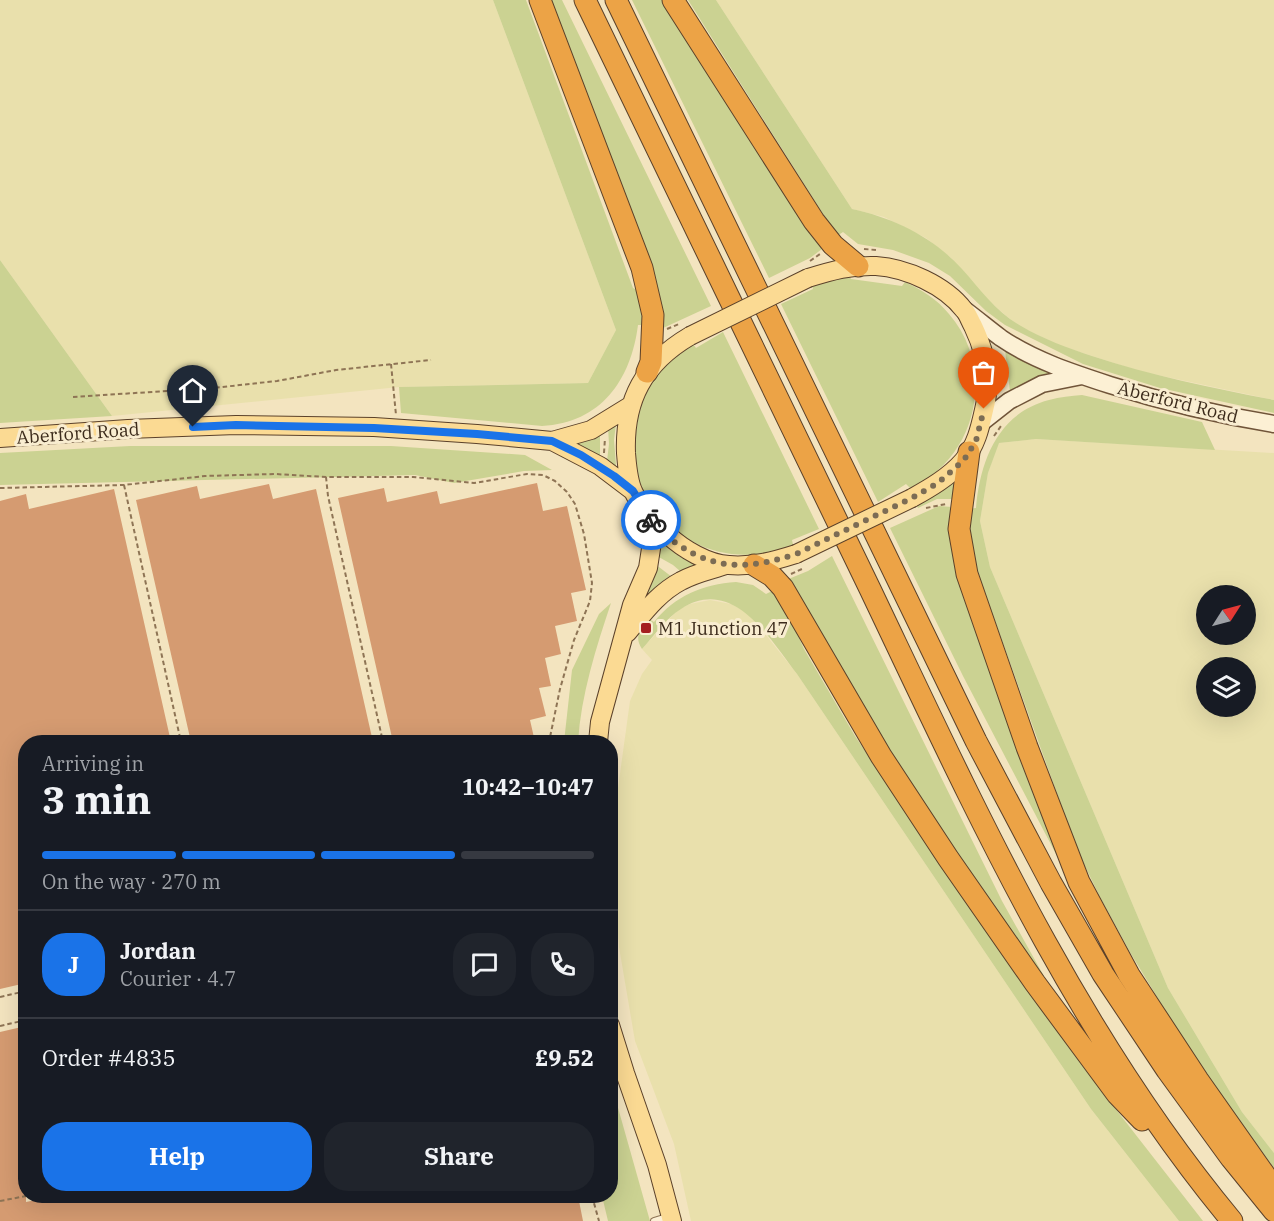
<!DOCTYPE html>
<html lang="en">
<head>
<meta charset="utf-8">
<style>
	:root { --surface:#171b24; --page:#20242c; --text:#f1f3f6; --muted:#9ea1a6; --line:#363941; --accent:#1a73e8 }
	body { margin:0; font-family:"IBM Plex Serif",serif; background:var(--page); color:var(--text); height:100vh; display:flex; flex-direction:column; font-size:22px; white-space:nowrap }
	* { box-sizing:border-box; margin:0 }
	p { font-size:20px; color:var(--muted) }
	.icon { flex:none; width:33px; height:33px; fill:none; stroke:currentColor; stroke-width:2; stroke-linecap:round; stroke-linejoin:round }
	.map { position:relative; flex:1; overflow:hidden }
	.details { position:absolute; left:18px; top:735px; width:600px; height:468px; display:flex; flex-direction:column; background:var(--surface); border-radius:24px; box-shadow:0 6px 24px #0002 }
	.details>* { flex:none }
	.needle { width:39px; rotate:54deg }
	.controls { position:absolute; left:1196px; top:585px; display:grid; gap:12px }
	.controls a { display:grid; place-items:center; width:60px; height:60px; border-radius:50%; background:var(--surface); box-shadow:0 6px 24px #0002; font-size:30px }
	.pin { position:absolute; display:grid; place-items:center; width:51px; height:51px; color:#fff; margin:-62px -26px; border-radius:50% 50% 50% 0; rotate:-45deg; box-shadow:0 0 6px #0007 }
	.pin .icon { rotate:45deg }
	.courier { position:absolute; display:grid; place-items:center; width:60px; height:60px; margin:-30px; border:4px solid #1a73e8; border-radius:50%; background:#fff; color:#222; box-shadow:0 2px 8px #0007 }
	.head em { font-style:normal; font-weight:700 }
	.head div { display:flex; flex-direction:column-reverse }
	.head { display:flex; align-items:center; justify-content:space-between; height:102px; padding:0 24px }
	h1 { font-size:39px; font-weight:700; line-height:45px }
	.bar { display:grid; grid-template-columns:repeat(4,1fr); gap:9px 6px; align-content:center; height:72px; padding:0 24px }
	.bar i { height:8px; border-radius:4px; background:var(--line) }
	.bar .on { background:var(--accent) }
	.bar p { grid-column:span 4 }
	.line { display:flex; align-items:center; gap:15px; padding:0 24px; border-top:2px solid var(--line) }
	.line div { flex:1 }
	.round { display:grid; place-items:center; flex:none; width:63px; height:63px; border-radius:24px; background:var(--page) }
	.primary-button { display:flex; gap:12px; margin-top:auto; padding:12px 24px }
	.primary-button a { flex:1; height:69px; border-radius:24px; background:var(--accent); color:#fff; font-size:24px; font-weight:700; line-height:69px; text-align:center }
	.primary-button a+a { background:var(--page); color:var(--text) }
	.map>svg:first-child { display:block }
</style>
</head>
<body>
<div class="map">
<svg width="1274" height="1221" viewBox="0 0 1274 1221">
	<rect width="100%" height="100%" fill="#f3e4bf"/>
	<path fill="#e9e0ac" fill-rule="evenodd" d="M0,0h493l123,330 -28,53 -189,4 -287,29 -112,-156z
		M716,0h558v400l-135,-29 -78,-25 -40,-19 -11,-8 -21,-18 -39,-44 -24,-19 -42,-21 -32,-8z
		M1036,439l238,14v700l-32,-41 -74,-124 -178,-421 -10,-46 8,-48 10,-30zM1206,596h39v38h-39zM1206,668h39v38h-39z
		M710,600l21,4 12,6 11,10 43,54 294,435 88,112h-488l-17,-77 -39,-103 -16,-94 -8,-108 19,-138 12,-27 10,-14 -10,-11 31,-34 8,-7 9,-4z"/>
	<path fill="#cbd292" d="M493,0h33l107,288 6,3 5,34h-6c-7,55 -37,98 -96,101l-141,-13 -2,-26 189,-4 28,-53z
		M544,0h18l149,306 -50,23z
		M632,0h35l159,246 -16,12 -41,20z
		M688,0h28l136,209c42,9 81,28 110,60 19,21 34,43 59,57 22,13 47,22 71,30 60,20 121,32 182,44v13l-114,-25 -77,-24 -78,-39 -19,-14 -36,-35 -21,-13 -36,-13 -35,-6 -15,-12 -6,4z
		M0,260l112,156 -112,7z
		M849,275l2,4 51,7 3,-4c17,8 32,17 44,32 48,55 28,145 -39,174l-4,-4 -28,18 -97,-198 32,-15 -1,-3z
		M723,332l96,197 -27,11 1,5c-104,43 -200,-64 -143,-161 10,-18 27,-29 43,-40l3,4z
		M1005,350l65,24 -60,18z
		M1082,395l120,27 13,28 -179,-11 -37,4 -11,30 -8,48 10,46 178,421 74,124 32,41v15l-57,-79 -49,-74 -37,-61 -30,-55 -23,-47 -101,-281 -4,-14 -6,-48 9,-1c4,-47 22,-95 73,-108 11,-3 22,-4 33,-5z
		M616,424l-2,16 2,25 -2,1 -7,-5 2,-17 -1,-17z
		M600,431v26l-32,-17z
		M130,446h261l134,9 27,15 -28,1 -70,12 -39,-8 -415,10v-32z
		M953,482l2,2 -2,15h-16l-19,9 -1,-2 15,-9z
		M939,506l13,1 141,418 -130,-249 -73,-148z
		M659,541l20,15 15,8v2l-14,5 -7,-6 -16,-9z
		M832,556l170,345 43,77 -4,3 -122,-182 -133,-219 22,-9z
		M655,564l17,13 -33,32z
		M736,582l17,3 13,9 8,-4 12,19 18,40 51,87 92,138 86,123 85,115 85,109h-24l-88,-112 -294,-435c-27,-35 -64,-99 -116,-65 -15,9 -27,27 -39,40 -8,-11 -2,-21 5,-31l7,4c21,-26 49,-38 82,-40z
		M611,603c-15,45 -30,92 -33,139h-14l8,-72 27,-56z
		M611,1083l39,138h-42l-6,-25h8z"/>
	<path fill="#d59b71" d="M537,483l6,28 24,-5 19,84 -15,3 6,28 -22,5 6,28 -16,4 6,28 -12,2 7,28 -16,4 5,22h-142l-55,-244 46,-10 3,14 50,-11 3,13z
		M269,484l4,15 43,-10 57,253h-182l-55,-242 61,-14 3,13z
		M114,489l57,253h-145v241l-26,6v-488l26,-7 3,15z
		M26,1026v176l30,-6h522l5,25h-583v-189z"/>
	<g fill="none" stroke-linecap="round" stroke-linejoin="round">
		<defs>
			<path id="lane" d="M654,1221l13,-4"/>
			<path id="secondary" d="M965,310c12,9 24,19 36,28 32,22 72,35 109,47 54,17 108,30 164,39
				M981,423l28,-22 33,-17 40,-8"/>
			<path id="primary" d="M808,278c23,-7 43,-13 68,-12 30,2 69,19 88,44 4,4 6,11 9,16 13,27 19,55 11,84 -4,18 -8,36 -21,51 -14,16 -33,27 -51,37
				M690,336c-46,27 -66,64 -64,117 1,12 2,29 8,40 8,17 20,30 34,42 15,14 40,29 61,30 23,2 45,-4 67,-11
				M0,438l128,-9 108,-4 138,2 103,7 75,7 39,-11 39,-24
				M552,441l48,25 33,25
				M627,633c16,-19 31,-40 54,-52 14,-8 30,-11 45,-16
				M598,742l2,-20 32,-117 16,-37 4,-26 -1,-22
				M610,1025l15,48 32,92 15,56"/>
			<path id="highway" d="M540,0l102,268 11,47 -2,47 -4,10
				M585,0c94,197 191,392 285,589 105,220 205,443 362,632
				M616,0l360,741 75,142 52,91 64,96 64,88 43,53
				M673,0l141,221 19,24 25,21
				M969,452l-10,77 8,45 60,173 52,135 50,93 69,105 76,108
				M754,565l18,11 11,12 98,168 67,102 87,125 82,111 25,26"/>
		</defs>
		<use href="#lane" stroke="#8e7455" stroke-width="8"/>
		<use href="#secondary" stroke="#705439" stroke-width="19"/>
		<use href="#primary" stroke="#5b412a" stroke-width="20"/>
		<use href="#highway" stroke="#5b412a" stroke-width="23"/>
		<path stroke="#8e7455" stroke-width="2" stroke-dasharray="4.5 3" stroke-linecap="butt" d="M864,249l12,1
			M810,261l10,-7
			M667,329l12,-5
			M391,364l5,51
			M73,397l140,-9 64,-7 59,-11 95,-10
			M994,436l7,-10
			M604,453l1,-15
			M326,477l2,19 55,246
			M124,485l57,257
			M0,488l124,-3 81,-9 70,-2 51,3h87l61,6 53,-9 16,1 12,6 12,11 8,12 9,30 8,49 -2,18 -16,39 -14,49 -11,53
			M926,508l20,-4
			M631,520l5,11
			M791,574l11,-5
			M0,997l26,-6
			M0,1026l26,-6
			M592,1196l7,25
			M0,1201l26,-5"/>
		<use href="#lane" stroke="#fcf0d4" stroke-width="6"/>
		<use href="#secondary" stroke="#fcf0d4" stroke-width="16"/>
		<use href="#primary" stroke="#fbda93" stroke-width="18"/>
		<use href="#highway" stroke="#eca346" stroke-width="21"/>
		<defs>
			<path id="primary-bridge" d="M690,336l118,-58
				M796,554l116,-56"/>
		</defs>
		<use href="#primary-bridge" stroke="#5b412a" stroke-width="20" stroke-linecap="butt"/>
		<use href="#primary-bridge" stroke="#fbda93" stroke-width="18"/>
	</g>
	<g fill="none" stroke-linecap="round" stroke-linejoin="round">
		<path stroke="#7c6c54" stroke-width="6" stroke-dasharray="0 10.8" d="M651,520c9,8 18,19 28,25 40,27 74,23 117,9l116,-56 26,-15 26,-23 12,-19 8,-32"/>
		<path stroke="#1a73e8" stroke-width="8" d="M193,427l43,-2 138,3 103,6 75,7 29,14 33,21 19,15 18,29"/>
	</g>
	<rect fill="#a41e1f" stroke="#f9edd0" stroke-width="2" x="640" y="622" width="12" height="12" rx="3"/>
	<g text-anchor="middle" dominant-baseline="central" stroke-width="6" stroke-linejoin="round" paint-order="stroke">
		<g font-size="18" fill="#3c2b1b" stroke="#f9edd0">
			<text transform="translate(1178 402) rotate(14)">Aberford Road</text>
			<text transform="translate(78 433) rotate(-4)">Aberford Road</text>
		</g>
		<g font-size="18" fill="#3c2b1b" stroke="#f9edd0" text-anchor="start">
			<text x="658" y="628">M1 Junction 47</text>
		</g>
	</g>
</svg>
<div class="controls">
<a><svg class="needle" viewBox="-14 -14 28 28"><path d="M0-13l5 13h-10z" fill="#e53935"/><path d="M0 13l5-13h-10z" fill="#9ea1a6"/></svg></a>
<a><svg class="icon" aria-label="layers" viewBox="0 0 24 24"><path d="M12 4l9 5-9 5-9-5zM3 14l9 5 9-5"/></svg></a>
</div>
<div class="pin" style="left:984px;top:409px;background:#ea580c"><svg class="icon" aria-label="bag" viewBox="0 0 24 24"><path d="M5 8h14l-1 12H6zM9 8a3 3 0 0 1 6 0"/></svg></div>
<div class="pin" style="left:193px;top:427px;background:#1f2937"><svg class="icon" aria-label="home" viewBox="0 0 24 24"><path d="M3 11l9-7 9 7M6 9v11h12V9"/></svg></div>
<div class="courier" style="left:651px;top:520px"><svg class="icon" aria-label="bike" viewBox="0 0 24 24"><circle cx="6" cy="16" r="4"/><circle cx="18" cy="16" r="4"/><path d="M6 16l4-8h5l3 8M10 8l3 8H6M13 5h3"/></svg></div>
<section class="details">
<div class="head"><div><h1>3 min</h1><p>Arriving in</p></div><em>10:42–10:47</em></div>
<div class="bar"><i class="on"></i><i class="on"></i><i class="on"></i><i></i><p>On the way · 270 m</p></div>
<div class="line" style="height:108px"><b class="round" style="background:var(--accent);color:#fff">J</b><div><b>Jordan</b><p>Courier · 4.7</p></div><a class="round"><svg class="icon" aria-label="chat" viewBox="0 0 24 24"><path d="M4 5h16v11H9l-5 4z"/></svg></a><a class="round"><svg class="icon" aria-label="phone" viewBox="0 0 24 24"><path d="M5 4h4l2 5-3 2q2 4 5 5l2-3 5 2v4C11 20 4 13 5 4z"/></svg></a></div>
<div class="line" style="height:78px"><div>Order #4835</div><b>£9.52</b></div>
<div class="primary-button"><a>Help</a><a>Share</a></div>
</section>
</div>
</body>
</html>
